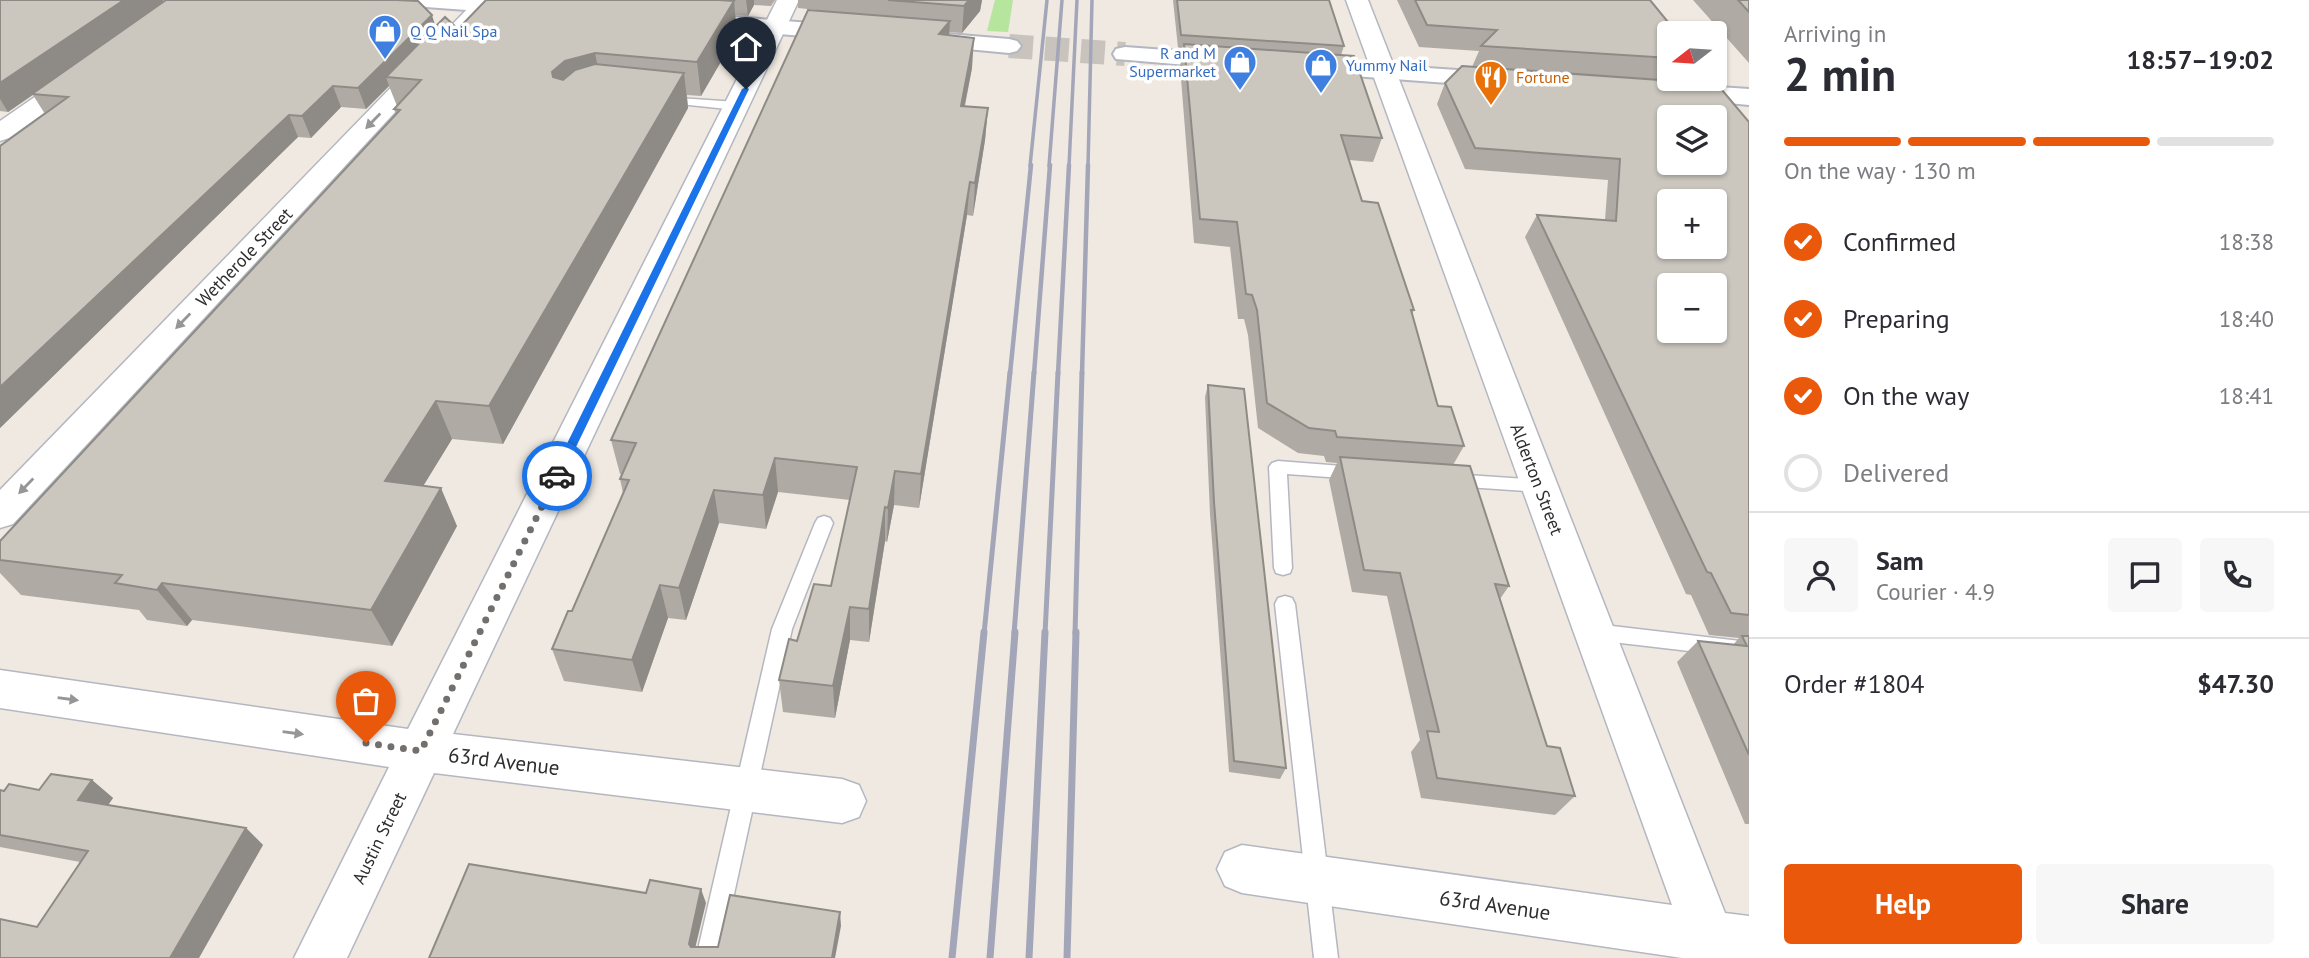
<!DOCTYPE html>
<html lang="en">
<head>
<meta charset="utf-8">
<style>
	:root { --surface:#fff; --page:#f7f7f7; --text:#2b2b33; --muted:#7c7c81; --line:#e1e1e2; --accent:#ea580c }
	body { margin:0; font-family:"PT Sans",sans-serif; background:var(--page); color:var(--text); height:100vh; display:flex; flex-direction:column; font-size:26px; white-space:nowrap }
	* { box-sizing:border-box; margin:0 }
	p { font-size:23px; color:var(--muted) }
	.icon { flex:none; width:38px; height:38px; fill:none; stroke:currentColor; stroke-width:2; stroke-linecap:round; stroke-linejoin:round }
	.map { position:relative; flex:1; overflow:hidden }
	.panel { display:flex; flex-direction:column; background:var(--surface); width:560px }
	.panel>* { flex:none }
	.needle { width:46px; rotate:253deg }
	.fabs { position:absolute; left:1657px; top:21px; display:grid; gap:14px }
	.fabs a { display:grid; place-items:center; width:70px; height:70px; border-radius:7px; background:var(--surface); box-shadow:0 2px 5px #0004; font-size:35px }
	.pin { position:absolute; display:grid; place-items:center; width:60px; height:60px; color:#fff; margin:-72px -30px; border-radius:50% 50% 50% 0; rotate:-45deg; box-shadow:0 0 7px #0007 }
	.pin .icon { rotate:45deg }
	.courier { position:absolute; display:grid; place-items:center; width:70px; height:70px; margin:-35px; border:5px solid #1a73e8; border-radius:50%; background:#fff; color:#222; box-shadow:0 2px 9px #0007 }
	.headline em { font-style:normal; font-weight:700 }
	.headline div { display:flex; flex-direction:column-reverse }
	.headline { display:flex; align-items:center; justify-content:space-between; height:119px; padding:0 35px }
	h1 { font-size:46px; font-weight:700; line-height:52px }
	.bar { display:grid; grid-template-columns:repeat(4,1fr); gap:10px 7px; align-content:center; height:84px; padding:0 35px }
	.bar i { height:9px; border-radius:5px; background:var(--line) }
	.bar .on { background:var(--accent) }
	.bar p { grid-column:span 4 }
	.line { display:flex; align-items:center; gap:18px; padding:0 35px; border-top:2px solid var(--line) }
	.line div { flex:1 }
	.round { display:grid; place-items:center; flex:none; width:74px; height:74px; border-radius:7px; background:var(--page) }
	ol { padding:0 35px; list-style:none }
	li { display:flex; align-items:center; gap:21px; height:77px }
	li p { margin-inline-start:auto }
	li .icon { padding:7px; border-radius:50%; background:var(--accent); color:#fff; stroke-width:4 }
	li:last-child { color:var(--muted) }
	li i { width:38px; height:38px; border:4px solid var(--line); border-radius:50% }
	.button { display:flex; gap:14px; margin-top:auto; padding:14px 35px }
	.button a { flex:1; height:80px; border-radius:7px; background:var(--accent); color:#fff; font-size:28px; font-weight:700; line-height:80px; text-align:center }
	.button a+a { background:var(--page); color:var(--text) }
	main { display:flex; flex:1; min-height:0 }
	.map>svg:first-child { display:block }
</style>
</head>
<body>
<main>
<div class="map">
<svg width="1749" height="958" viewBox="0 0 1749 958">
	<rect width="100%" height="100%" fill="#efe9e1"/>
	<path fill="#b6e59e" d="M995,0h18l-5,32 -21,-1z"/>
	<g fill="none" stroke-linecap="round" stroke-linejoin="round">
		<path stroke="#c8c4bd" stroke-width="24" stroke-dasharray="24 12" stroke-linecap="butt" d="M1009,46l116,8"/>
		<defs>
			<path id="service" d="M664,97l73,5 6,4 -6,4 -77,-8 -2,-2z
				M1278,461l77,6 6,2 3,4 -3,4 -6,2 -68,-5 5,94 -2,5 -7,2 -7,-2 -2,-5 -5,-101 3,-4z
				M1452,474l88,6 6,1 3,5 -3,5 -6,1 -88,-6 -6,-1 -3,-5 3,-5z
				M824,516l6,2 3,5 -41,106 -72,329h-24l76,-329 43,-106 3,-5z
				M1285,596l7,2 3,6 43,354h-24l-39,-354 3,-6z
				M1595,624l154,18v16l-154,-18 -7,-2 -3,-6 3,-6z"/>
			<path id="minor" d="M476,0h23l-486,524 -13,4v-38z
				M777,0h22l-346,734 389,45 17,6 7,16 -7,16 -17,6 -408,-50 -87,185h-53l95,-191 -389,-59v-38l408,59z
				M1346,0h22l357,913 24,3v42h-67l-440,-65 -17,-7 -8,-17 8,-17 17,-7 430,60z
				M79,70l8,2 4,5 -4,5 -78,56 -9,3v-20l71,-49z"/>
			<path id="tertiary" d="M415,0h103l25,3 3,5 -3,5 -8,2 -109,-8 -8,-2z
				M683,13l166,13 8,2 4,5 -4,5 -8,2 -174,-15 -3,-5 3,-5z
				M923,32l86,7 8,2 4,5 -4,5 -8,2 -94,-9 -4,-5 4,-5z
				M1125,47l109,8 9,2 3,5 -3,5 -9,2 -118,-10 -3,-5 3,-5z
				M1308,60l194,13 9,2 3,5 -3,5 -9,2 -203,-15 -3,-5 3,-5z
				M1674,84l75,5v16l-84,-8 -4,-5 4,-5z"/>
		</defs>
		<use href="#service" stroke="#b4b7c1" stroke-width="3"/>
		<use href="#minor" stroke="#b4b7c1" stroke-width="3"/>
		<use href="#tertiary" stroke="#b4b7c1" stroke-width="4"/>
		<use href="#service" fill="#fff" fill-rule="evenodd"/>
		<use href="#minor" fill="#fff" fill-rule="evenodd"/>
		<use href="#tertiary" fill="#fff" fill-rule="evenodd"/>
		<path stroke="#a3a6b8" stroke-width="3.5" d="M1030,166l17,-166
			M1049,166l13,-166
			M1069,166l8,-166
			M1088,166l4,-166"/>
		<path stroke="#a3a6b8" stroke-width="4.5" d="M1010,374l21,-209
			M1034,374l16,-209
			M1058,374l11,-209
			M1082,374l6,-209"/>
		<path stroke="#a3a6b8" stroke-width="5" d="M984,634l26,-262
			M1014,634l20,-262
			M1045,634l13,-262
			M1075,634l7,-262"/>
		<path stroke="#a3a6b8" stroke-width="7" d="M952,958l32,-326
			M990,958l25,-326
			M1029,958l16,-326
			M1067,958l9,-326"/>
	</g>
	<path fill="#afaba4" d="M0,0h163l1,2 294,27 28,-29h289l-4,6 -17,-1 -6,11 -13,-1 2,19 -36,62 -14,-1 1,13 -185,336 -51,-5 -29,47 34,40 -65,120 -200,-26 -5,6 -40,-6 -8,-10 -118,-15 -21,-22v-32l396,-426 -2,-6 3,-3 -8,-20 -23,23 -25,-2 -30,31 -13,-1 -298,291v-282l45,-32 -12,-19 -25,17 -8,-1z
		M798,0h184l-2,11 -18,22 -13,-1v3l23,33 -7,38 23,2 -3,32 -12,76 -6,-1 -48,293 -25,-3 -7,37 -2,-1 -16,101 -19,-2 -15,78 -52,-6 -4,-32 18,-39 34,-55 19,-86 -72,-8 -12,37 -47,-6 -33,97 -18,-2 -26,74 -78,-11 -12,-32 20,-38 51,-118 -3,-14 2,-5h-2l-9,-34 206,-429v-1l-19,-2z
		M1173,0h156l15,46 -3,9 41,83 -9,24 -24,-2 13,41 52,109 -2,4 26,92 26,40 -11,19 56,121 -9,13 47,147 28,50 -20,19 -134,-17 -10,-46 9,-12 -33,-144 -35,-4 -23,-112 8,-17 -11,-1 -2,-6 -26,-3 -40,-25 -10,-93 -4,-16h-6l-8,-72 -36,-4 -14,-177 4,-18h-6z
		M1397,0h253l20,33v46h19l-2,3 62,40v702h-4l-68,-162 21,-21 35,4 6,-7 -30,-3 -18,-40 -5,-1 -161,-357 12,-22 68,5 3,-40 -143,-11 -28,-65 8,-21 27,-16 7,-16 -60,-4z
		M1693,0h56v63z
		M1208,385l78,383 -6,11 -51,-7 -19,-258 -5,-117z
		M92,780l21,18 -5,7 138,23 17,17 -226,82 43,-65 -80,-15v-57h39z"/>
	<path fill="#8e8b86" d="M124,0h39l1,3 -156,109 -8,-13v-16z
		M746,0h8v5l-6,11z
		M969,0h13l-2,11 -18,22 2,-27z
		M734,1l3,33 -36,62 -4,-34z
		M432,15l6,20 -52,42 3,9 -23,23 -8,-21z
		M950,21l-2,30 -9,-17z
		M974,38l-2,30 -14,70 3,-32z
		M595,53l7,34 -42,20 -8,-35 13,-11z
		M684,73l4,35 -185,336 -14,-38z
		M333,86l8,21 -30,31 -9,-22z
		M988,108l-3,32 -12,76 2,-33z
		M289,115l9,22 -298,291v-41z
		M970,182l-3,33 -48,293 2,-34z
		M436,401l16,38 -49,80 -18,-38z
		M775,458l3,34 -12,37 -3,-34z
		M895,471l-1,34 -7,37 1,-34z
		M441,488l16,38 -65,120 -21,-36z
		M714,490l5,33 -33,97 -7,-32z
		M885,507v34l-16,101v-33z
		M162,583l30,37 -5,6 -30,-36z
		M660,585l8,33 -26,74 -10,-32z
		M850,607v33l-15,78 -2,-32z
		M92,780l21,18 -14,20 -21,-18z
		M246,828l17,17 -64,113h-29z
		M701,889l5,14 -13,54 -4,-13z
		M840,912l1,14 -6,32h-3z"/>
	<path fill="#cbc7bf" stroke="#8e8b86" stroke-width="2" fill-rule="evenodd" d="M0,0h124l-124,83z
		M166,0h230l22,1 14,14 -74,73 -25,-2 -31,30 -13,-1 -289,272v-241l68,-49 -36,-3z
		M486,0h233l15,1 -37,61 -102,-9 -30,8 -13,11 1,5 10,3 12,-10 20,-6 89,9 -195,333 -53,-5 -51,80 56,7 -70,122 -209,-27 -5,7 -42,-7 7,-8 -122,-15v-19l400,-431 -6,-1 27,-29 -35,-3 59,-60 13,12z
		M888,0h81l-5,6z
		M1177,0h152l15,46 -163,-11z
		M1415,0h235l27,33h-7v25l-189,-12 16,-16 -70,-5z
		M1738,0h11v12z
		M808,10l142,11 -11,13 35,4 -13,68 27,2 -13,75 -5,-1 -49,292 -26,-3 -7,37 -3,-1 -16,102 -19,-2 -17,79 -54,-6 10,-41 8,2 17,-57 17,2 26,-119 -82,-9 -12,37 -49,-5 -35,98 -19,-3 -28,75 -80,-11 16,-38h4l57,-131 -9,-1 16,-36 -25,-3z
		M1184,44l170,12 28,82 -41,-3 21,66 16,2 36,107h-3l26,93 1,3 13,1 13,39 -127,-9 -2,-6 -26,-3 -42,-25 -10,-93 -5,-15 -6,-1 -9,-72 -37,-3z
		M1462,66l255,18 32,38v493l-18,-2 -20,-40 -4,-1 -170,-357 79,6 4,-62 -145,-11 -30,-65zM1670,117h45v46h-45zM1670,201h45v46h-45zM1670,285h45v46h-45z
		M1208,385l36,4 42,379 -52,-7 -20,-259z
		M1340,457l130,9 39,120 -14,-2 52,162 13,2 15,48 -138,-18 -10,-47 12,1 -39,-159 -36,-3z
		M1742,636h7v119l-51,-114 49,5z
		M51,774l41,6 -14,20 168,28 -76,130h-170v-39l37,8 51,-76 -88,-16v-45l4,1 5,-7 30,6z
		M469,864l177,29 4,-13 51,9 -12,55 2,3h27l12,-52 110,17 -8,46h-403z"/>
	<defs><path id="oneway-solid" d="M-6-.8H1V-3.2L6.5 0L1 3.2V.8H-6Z" transform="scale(1.75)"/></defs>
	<g fill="#969696">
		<use href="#oneway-solid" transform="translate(373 121) rotate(134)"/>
		<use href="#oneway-solid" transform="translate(183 321) rotate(134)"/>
		<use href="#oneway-solid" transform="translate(26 486) rotate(134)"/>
		<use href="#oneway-solid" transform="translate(68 699) rotate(8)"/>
		<use href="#oneway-solid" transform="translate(293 733) rotate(8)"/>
	</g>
	<path fill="#1a73e8" d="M746,87l3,2 -187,387 -1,3h-8l-2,-3 191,-387z"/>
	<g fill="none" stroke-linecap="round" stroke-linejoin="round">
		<path stroke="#726f6d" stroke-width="7" stroke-dasharray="0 12.6" d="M366,743l55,8 136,-275"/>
	</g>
	<defs>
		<symbol id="shop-pin" viewBox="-11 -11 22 30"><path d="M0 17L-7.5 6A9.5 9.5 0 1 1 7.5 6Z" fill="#3f7fe0" stroke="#fff"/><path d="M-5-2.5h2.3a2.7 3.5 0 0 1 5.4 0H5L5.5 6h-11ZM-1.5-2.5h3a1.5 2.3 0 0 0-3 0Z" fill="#fff"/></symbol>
		<symbol id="restaurant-pin" viewBox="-11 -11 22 30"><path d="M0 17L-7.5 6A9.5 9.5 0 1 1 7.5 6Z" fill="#e8710a" stroke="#fff"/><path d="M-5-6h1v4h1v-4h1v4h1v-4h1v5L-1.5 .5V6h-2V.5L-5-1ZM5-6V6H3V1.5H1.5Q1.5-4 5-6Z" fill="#fff"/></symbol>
	</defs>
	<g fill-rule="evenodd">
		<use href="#shop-pin" x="366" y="12" width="38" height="52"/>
		<use href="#shop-pin" x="1221" y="43" width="38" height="52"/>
		<use href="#shop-pin" x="1302" y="46" width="38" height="52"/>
		<use href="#restaurant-pin" x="1472" y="58" width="38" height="52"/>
	</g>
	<g text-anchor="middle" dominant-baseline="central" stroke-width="7" stroke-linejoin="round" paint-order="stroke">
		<g font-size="16" fill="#366cbe" stroke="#fff" text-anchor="start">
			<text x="410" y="31">Q Q Nail Spa</text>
			<text x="1216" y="53" text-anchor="end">R and M<tspan x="1216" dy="18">Supermarket</tspan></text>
			<text x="1346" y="65">Yummy Nail</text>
		</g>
		<g font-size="16" fill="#c56008" stroke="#fff" text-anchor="start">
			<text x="1516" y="77">Fortune</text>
		</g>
		<g font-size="18" fill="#2e2e2e" stroke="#fff">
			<text transform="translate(244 257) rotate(-46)">Wetherole Street</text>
			<text transform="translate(1537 479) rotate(69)">Alderton Street</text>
			<text transform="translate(379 838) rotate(-64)">Austin Street</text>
		</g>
		<g font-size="21" fill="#2e2e2e" stroke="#fff">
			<text transform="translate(504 761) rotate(7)">63rd Avenue</text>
			<text transform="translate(1495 905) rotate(8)">63rd Avenue</text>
		</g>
	</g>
</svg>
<div class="fabs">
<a><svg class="needle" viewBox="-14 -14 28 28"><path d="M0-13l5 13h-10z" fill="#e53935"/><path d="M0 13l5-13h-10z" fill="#7c7c81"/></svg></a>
<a><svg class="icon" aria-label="layers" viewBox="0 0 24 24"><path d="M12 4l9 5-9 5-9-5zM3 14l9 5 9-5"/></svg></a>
<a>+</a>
<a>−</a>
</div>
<div class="pin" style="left:366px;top:743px;background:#ea580c"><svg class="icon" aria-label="bag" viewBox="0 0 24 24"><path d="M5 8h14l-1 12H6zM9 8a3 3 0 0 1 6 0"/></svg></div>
<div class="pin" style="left:746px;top:89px;background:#1f2937"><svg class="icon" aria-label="home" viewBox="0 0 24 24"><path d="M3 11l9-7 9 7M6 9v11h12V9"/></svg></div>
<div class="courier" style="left:557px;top:476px"><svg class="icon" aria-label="car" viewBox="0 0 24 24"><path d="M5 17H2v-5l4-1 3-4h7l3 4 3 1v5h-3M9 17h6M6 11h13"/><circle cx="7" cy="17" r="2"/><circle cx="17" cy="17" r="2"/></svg></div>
</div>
<section class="panel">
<div class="headline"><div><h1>2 min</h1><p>Arriving in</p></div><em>18:57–19:02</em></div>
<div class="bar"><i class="on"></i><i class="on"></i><i class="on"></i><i></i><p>On the way · 130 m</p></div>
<ol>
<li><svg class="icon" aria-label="check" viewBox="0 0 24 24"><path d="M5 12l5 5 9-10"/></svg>Confirmed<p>18:38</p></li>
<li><svg class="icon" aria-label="check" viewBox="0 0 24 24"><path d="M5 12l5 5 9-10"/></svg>Preparing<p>18:40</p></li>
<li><svg class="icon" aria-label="check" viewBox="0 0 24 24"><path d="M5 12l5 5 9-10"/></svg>On the way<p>18:41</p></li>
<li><i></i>Delivered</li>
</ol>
<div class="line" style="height:126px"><a class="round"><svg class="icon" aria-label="person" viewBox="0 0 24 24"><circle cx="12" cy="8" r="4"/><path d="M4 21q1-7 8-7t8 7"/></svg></a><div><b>Sam</b><p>Courier · 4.9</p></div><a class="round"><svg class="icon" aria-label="chat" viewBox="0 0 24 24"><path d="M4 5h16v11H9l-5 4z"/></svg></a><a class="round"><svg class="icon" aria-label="phone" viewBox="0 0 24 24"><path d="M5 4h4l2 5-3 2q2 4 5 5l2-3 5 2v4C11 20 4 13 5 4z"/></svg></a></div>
<div class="line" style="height:91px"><div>Order #1804</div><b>$47.30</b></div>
<div class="button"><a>Help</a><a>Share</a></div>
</section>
</main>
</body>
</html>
